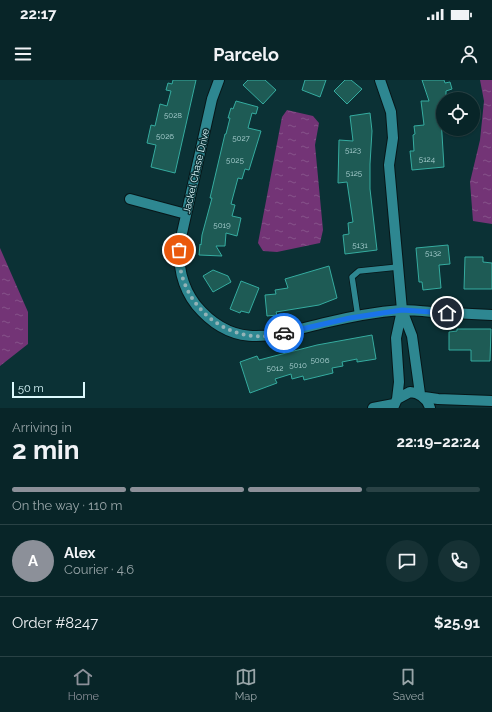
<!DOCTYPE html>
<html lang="en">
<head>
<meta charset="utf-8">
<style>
	:root { --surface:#082528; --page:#163134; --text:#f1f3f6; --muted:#98a5a8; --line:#294245; --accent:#8c9099 }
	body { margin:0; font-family:Raleway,sans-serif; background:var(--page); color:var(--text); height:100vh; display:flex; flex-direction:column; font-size:15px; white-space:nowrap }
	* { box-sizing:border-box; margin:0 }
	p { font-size:13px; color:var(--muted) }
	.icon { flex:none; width:22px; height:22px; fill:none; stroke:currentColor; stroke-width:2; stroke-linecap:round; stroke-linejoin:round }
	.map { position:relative; height:328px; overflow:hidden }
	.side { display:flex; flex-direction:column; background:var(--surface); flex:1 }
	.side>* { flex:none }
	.buttons { position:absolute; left:436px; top:12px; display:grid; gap:8px }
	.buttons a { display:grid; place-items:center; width:44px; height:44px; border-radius:50%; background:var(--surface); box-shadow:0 1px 3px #0004,0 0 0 1px var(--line); font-size:20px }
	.scale { position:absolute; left:12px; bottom:10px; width:73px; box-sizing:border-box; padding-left:4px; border:2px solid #dcf9fd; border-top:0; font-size:11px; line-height:14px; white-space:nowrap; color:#dcf9fd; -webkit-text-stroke:3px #0b3135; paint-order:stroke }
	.pin { position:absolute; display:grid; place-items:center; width:34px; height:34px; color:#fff; margin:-17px; border:2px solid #fff; border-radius:50%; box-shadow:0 1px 4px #0007 }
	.courier { position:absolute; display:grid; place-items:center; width:40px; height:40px; margin:-20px; border:3px solid #1a73e8; border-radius:50%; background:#fff; color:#222; box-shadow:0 1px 5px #0007 }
	.summary em { font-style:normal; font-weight:700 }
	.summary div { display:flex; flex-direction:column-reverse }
	.summary { display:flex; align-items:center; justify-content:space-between; height:68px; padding:0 12px }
	h1 { font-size:26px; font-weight:700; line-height:30px }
	.bar { display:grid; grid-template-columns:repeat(4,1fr); gap:6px 4px; align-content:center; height:48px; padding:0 12px }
	.bar i { height:5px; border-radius:3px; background:var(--line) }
	.bar .active { background:var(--accent) }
	.bar p { grid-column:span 4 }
	.line { display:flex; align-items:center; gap:10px; padding:0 12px; border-top:1px solid var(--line) }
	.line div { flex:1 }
	.round { display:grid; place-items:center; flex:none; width:42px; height:42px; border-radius:21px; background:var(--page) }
	.status { display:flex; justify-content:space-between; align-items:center; height:28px; padding:0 20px; background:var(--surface); direction:ltr }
	.status svg { height:11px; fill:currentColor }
	header { display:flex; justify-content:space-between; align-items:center; height:52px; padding:0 12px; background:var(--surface); font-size:18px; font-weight:700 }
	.dock { display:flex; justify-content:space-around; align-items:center; height:56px; border-top:1px solid var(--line); background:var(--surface); font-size:11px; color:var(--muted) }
	.dock a { display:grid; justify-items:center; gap:2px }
	.dock .active { color:var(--accent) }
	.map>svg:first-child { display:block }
</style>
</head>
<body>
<div class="status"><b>22:17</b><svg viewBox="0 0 49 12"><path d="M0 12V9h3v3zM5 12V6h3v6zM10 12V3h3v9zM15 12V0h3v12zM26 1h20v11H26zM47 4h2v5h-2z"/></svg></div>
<header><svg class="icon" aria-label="menu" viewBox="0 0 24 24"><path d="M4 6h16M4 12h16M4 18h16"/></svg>Parcelo<svg class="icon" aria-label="person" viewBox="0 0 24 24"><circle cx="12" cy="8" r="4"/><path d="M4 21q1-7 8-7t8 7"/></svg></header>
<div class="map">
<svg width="492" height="328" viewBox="0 0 492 328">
	<defs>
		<pattern id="water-ripples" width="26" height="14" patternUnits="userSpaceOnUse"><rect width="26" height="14" fill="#733476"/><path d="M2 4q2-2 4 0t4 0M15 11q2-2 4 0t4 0" fill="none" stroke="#86528a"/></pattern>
	</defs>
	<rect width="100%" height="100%" fill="#0b3135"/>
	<path fill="url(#water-ripples)" d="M480,0h12v144l-19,-3 -3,-39 10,-42 4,-39z
		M287,30l26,6 6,7 -4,22 8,85 -3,13 -43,9 -14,-1 -5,-8 24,-126z
		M0,168l28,64v32l-28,22z"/>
	<path fill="#1e5b55" stroke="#35aca0" d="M173,0h23l-21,93 -24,-6 5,-22 -9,-2 4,-18 4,1 5,-22 7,2 4,-15 -5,-1 2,-7 4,1z
		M248,0h17l11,10 -13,14 -20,-19z
		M305,0h21l-6,17 -18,-7z
		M345,0h6l11,9 -15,15 -13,-13z
		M422,0h22l1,3 5,-1 2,7 -6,2v8h-3v19h-2l3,49 -32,3 -2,-19h4l-1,-16 2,-1 -1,-8 10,-1 -3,-24h8z
		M236,21l22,6 -2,7 -4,-1 -4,15 13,3 -12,39 -4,-1 -3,10 -4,-1 -7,26 4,1 -3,11 9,2 -4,18 -11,-3 -1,13h-9l6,10 -23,-1 1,-11 1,1 1,-10 10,-37h-2l15,-64h1l4,-16h-2l3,-10 2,1z
		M370,33l2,18 -2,33v25l7,61 -32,4 -2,-19 6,-1 -1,-11 5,-1 -6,-40 -9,1 1,-43 14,1 -3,-25z
		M448,165l2,19 -11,1 2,23 -18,2 -1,-8h-3l-3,-34z
		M465,177h18v5l9,1v26h-28z
		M329,186l8,32 -18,7 -43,7 1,3 -10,1 -2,-21 11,-1 -1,-4 13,-2 -3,-9z
		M213,190l15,6 3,6 -18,10 -10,-16z
		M241,201l18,7 -10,25 -8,-2 -1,2 -10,-4z
		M457,249h34l-1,32h-19v-11h-22v-18l8,-1z
		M372,255l4,24 -19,3v-3l-15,3 1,4 -11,2 1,5 -29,7 -1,-4 -11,3 -1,-5 -16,5 2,4 -27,10 -10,-31 17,-6 2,4 58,-15z"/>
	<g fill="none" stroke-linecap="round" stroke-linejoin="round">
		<defs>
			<path id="lane" d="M358,237l-6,-40 7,-6 39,-4"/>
			<path id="street" d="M219,0l-7,19 -32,143c-3,22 2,45 16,63 39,47 78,30 128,18 25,-6 52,-11 77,-13 10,0 21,1 31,2 20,1 40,2 60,3
				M380,0l11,32 2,26 -4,27 13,145 -6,28 3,44 -2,17
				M130,119l56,15
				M402,230l10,26 8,58
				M424,317l14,2 54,2
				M373,328l21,-4
				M393,328l4,-9 13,-7c10,1 17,6 20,16"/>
		</defs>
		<use href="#lane" stroke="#071618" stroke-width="7"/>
		<use href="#street" stroke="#071618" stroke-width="12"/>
		<use href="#lane" stroke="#2e8791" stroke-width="5.5"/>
		<use href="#street" stroke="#2e8791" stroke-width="10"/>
	</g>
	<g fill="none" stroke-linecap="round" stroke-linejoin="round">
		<path stroke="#93b3b7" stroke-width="4" stroke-dasharray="0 7.2" d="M179,170c-2,56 51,99 105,83"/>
		<path stroke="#1a73e8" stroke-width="5" d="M284,253l66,-15 52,-8 45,3"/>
	</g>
	<g text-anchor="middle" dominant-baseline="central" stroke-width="3" stroke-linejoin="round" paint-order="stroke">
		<g font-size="8" fill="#acd2d3">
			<text x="173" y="35">5028</text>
			<text x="165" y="56">5026</text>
			<text x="241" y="58">5027</text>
			<text x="353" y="70">5123</text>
			<text x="427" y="79">5124</text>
			<text x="235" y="80">5025</text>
			<text x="354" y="93">5125</text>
			<text x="222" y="145">5019</text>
			<text x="360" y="165">5131</text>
			<text x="433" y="173">5132</text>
			<text x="320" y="280">5006</text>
			<text x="298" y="285">5010</text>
			<text x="275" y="288">5012</text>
		</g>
		<g font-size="10" fill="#dcf9fd" stroke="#0b3135">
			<text transform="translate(196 91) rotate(-77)">Jackel Chase Drive</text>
		</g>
	</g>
</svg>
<div class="buttons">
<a><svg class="icon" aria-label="locate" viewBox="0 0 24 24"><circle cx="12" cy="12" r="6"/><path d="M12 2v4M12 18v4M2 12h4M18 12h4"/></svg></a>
</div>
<div class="scale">50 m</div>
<div class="pin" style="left:179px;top:170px;background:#ea580c"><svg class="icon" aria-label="bag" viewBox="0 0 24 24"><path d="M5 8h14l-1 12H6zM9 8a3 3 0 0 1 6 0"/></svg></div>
<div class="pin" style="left:447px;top:233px;background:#1f2937"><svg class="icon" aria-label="home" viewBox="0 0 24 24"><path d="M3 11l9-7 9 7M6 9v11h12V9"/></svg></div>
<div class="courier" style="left:284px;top:253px"><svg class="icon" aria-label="car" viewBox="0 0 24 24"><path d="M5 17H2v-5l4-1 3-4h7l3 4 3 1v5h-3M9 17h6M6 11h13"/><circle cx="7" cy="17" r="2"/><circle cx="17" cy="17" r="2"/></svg></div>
</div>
<section class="side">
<div class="summary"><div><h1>2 min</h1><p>Arriving in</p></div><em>22:19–22:24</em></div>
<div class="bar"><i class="active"></i><i class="active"></i><i class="active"></i><i></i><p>On the way · 110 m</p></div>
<div class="line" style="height:72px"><b class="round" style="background:var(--accent);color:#fff">A</b><div><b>Alex</b><p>Courier · 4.6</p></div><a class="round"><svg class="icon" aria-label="chat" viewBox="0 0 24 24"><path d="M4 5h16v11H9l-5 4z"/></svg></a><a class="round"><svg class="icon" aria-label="phone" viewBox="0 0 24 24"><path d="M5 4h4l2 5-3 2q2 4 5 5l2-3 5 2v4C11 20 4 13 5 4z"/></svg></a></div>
<div class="line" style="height:52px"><div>Order #8247</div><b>$25.91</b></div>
</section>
<nav class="dock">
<a class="active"><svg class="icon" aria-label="home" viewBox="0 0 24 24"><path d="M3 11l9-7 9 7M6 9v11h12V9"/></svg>Home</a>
<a><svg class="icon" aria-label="map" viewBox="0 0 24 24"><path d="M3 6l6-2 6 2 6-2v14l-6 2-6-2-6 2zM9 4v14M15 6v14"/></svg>Map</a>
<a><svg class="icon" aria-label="saved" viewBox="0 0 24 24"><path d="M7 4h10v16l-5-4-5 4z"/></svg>Saved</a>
</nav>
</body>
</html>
